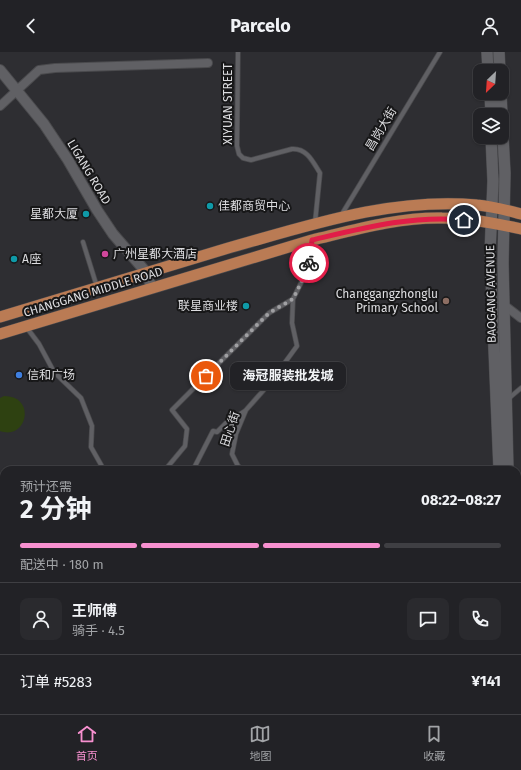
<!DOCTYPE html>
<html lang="zh">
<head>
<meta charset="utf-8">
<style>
	:root { --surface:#222226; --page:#2a2a2e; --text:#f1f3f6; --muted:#a2a4a7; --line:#3f3f43; --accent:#f790cf }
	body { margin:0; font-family:"Fira Sans","Noto Sans SC",sans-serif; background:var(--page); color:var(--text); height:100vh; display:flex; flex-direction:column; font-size:15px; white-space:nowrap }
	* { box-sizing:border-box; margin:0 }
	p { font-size:13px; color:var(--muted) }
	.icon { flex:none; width:22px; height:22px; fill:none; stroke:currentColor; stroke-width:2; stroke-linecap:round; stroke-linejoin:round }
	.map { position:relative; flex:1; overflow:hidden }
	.sheet { position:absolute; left:0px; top:414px; width:521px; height:248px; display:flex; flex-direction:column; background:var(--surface); border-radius:12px 12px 0 0; box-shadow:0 1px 3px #0004,0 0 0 1px var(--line) }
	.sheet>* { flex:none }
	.needle { width:26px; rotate:205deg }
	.controls { position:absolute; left:473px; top:12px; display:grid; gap:8px }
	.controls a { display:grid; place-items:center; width:36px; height:36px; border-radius:8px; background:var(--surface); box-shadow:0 1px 3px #0004,0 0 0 1px var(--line); font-size:20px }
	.pin { position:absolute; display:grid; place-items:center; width:34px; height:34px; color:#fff; margin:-17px; border:2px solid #fff; border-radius:50%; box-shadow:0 1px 4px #0007 }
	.courier { position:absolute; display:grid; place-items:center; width:40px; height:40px; margin:-20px; border:3px solid #e11d48; border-radius:50%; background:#fff; color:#222; box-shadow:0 1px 5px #0007 }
	.bubble { position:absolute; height:28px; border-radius:8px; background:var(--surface); box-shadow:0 1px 3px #0004,0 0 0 1px var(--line); font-size:13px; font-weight:700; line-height:28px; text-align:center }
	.overview em { font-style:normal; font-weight:700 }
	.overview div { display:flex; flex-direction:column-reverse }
	.overview { display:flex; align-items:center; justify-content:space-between; height:68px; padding:0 20px }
	h1 { font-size:26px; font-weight:700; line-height:30px }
	.bar { display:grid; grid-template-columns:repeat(4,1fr); gap:6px 4px; align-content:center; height:48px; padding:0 20px }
	.bar i { height:5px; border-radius:3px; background:var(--line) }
	.bar .on { background:var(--accent) }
	.bar p { grid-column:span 4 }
	.line { display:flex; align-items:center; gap:10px; padding:0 20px; border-top:1px solid var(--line) }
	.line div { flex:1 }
	.round { display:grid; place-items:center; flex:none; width:42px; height:42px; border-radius:8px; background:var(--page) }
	header { display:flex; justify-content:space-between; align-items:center; height:52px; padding:0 20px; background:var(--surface); font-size:18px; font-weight:700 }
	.tab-bar { display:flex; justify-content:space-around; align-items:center; height:56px; border-top:1px solid var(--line); background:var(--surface); font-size:11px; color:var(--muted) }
	.tab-bar a { display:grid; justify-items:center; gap:2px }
	.tab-bar .on { color:var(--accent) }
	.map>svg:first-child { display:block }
</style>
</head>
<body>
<header><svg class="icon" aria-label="back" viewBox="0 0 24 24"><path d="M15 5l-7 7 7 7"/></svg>Parcelo<svg class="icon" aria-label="person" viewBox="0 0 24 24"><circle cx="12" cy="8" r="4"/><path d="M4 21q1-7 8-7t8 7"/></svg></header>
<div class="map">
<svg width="521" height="662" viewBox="0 0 521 662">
	<rect width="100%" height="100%" fill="#2e2e32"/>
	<path fill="#2e4111" d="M4,344c33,0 23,45 -4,35v-33z"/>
	<path fill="#09495c" d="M4,642v16h6l-10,4v-19z
		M276,658h37l8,4h-37z"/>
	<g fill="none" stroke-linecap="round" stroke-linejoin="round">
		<defs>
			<path id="service" d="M238,0l-1,94 2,8 4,4 8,2 41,-11c15,-1 21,13 28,24l-5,50
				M342,162l98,-162
				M83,190l14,45
				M27,276l12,16 15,28 27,26 11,28 -1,21 13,23
				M508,347l13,-11
				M165,418l20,-24 2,-17 -15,-19 97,-97 24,-14
				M193,418l20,-39 4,1 9,-9 19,-12
				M243,418l-5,-4 -6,-12 4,-20 10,-24 24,-27 27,-37 -5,-23 1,-24 15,-30 4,-28
				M0,500l4,-2"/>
			<path id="minor" d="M0,54l39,-36 16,-2 153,-5
				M504,253l17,13
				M471,658l4,4
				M247,662l2,-4
				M378,662l2,-4"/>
			<path id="tertiary" d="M0,18l44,54 24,36 29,50 16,24 33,38 6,16"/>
			<path id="secondary" d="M487,0l1,19
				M499,0l1,19
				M490,41l1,22
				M501,41l1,22
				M502,66l3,55 -2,90 5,207
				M491,85l2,44 -3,72 9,217
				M517,511l4,39
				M517,582l3,80"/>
			<path id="primary" d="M0,265c75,-23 150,-46 225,-68 82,-23 166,-52 252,-44 15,1 29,5 44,9
				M0,282l312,-94c42,-10 87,-23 130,-22 26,0 53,5 79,11"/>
		</defs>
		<use href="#service" stroke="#4a4a4d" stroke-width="5.5"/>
		<use href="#minor" stroke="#4a4a4d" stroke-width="10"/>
		<use href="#tertiary" stroke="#4a4a4d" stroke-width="12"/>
		<use href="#secondary" stroke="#4a4a4d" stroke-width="12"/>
		<use href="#primary" stroke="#4a4a4d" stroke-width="12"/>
		<use href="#service" stroke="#606064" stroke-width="4"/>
		<use href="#minor" stroke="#606064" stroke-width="8"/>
		<use href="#tertiary" stroke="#606064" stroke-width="10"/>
		<use href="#secondary" stroke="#606064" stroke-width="11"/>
		<use href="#primary" stroke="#ba7b54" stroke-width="11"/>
	</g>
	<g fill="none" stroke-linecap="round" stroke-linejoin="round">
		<path stroke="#a0a0a3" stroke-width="4" stroke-dasharray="0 7.2" d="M206,324l63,-63 24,-14 15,-30 1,-6"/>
		<path stroke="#e11d48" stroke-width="5" d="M309,211l3,-23c51,-12 100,-25 152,-20"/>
	</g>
	<g fill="#0f9aa8" stroke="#171718" stroke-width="1.5">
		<circle cx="210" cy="154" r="4"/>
		<circle cx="86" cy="162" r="4"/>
		<circle cx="14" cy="207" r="4"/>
		<circle cx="246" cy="254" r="4"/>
	</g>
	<circle fill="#d1479c" stroke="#171718" stroke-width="1.5" cx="105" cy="202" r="4"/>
	<circle fill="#8d6e63" stroke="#171718" stroke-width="1.5" cx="446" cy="249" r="4"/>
	<circle fill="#3f7fe0" stroke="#171718" stroke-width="1.5" cx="19" cy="323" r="4"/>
	<g text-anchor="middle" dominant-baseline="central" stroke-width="4" stroke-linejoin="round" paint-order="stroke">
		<g font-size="12" fill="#dddde0" stroke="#171718">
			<text transform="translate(228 52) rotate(-90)">XIYUAN STREET</text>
			<text transform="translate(381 77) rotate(-59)">昌岗大街</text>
			<text transform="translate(89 120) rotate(59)">LIGANG ROAD</text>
			<text transform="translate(93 240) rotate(-17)">CHANGGANG MIDDLE ROAD</text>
			<text transform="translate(491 242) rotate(-91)">BAOGANG AVENUE</text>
			<text transform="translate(230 377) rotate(-72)">田心街</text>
		</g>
		<g font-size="12" fill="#dddde0" stroke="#171718" text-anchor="start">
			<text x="218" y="154">佳都商贸中心</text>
			<text x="78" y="162" text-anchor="end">星都大厦</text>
			<text x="113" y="202">广州星都大酒店</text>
			<text x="22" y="207">A座</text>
			<text x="438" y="242" text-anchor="end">Changgangzhonglu<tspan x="438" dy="14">Primary School</tspan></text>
			<text x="238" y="254" text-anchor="end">联星商业楼</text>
			<text x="27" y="323">信和广场</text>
		</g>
	</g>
</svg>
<div class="controls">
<a><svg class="needle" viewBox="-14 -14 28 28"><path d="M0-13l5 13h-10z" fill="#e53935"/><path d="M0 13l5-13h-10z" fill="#a2a4a7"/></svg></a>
<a><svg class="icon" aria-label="layers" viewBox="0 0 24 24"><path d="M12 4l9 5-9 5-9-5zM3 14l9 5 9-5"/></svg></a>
</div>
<div class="pin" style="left:206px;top:324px;background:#ea580c"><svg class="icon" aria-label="bag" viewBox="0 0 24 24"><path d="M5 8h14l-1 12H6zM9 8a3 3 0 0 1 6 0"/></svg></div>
<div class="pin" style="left:464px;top:168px;background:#1f2937"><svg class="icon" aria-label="home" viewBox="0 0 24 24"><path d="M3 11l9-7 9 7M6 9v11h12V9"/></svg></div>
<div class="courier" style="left:309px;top:211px"><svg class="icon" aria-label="bike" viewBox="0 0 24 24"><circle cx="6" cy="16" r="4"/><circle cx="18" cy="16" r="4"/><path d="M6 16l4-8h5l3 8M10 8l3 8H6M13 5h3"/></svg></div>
<div class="bubble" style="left:230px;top:310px;width:116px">海冠服装批发城</div>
<section class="sheet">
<div class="overview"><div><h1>2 分钟</h1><p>预计还需</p></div><em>08:22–08:27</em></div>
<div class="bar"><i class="on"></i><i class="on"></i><i class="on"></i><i></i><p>配送中 · 180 m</p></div>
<div class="line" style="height:72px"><a class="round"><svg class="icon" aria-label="person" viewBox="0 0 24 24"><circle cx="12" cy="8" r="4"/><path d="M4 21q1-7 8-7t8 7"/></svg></a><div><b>王师傅</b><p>骑手 · 4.5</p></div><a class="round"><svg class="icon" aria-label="chat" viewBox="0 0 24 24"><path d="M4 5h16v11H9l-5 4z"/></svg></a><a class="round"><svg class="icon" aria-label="phone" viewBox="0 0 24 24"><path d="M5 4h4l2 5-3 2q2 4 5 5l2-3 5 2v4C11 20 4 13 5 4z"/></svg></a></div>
<div class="line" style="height:52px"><div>订单 #5283</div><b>¥141</b></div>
</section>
</div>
<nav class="tab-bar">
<a class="on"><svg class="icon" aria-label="home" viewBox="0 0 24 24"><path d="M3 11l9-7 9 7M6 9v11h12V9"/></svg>首页</a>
<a><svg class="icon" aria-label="map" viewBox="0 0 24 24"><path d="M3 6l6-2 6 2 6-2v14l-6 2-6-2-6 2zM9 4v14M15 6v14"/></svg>地图</a>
<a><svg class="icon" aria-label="saved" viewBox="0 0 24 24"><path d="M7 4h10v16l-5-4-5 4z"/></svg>收藏</a>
</nav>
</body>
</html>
